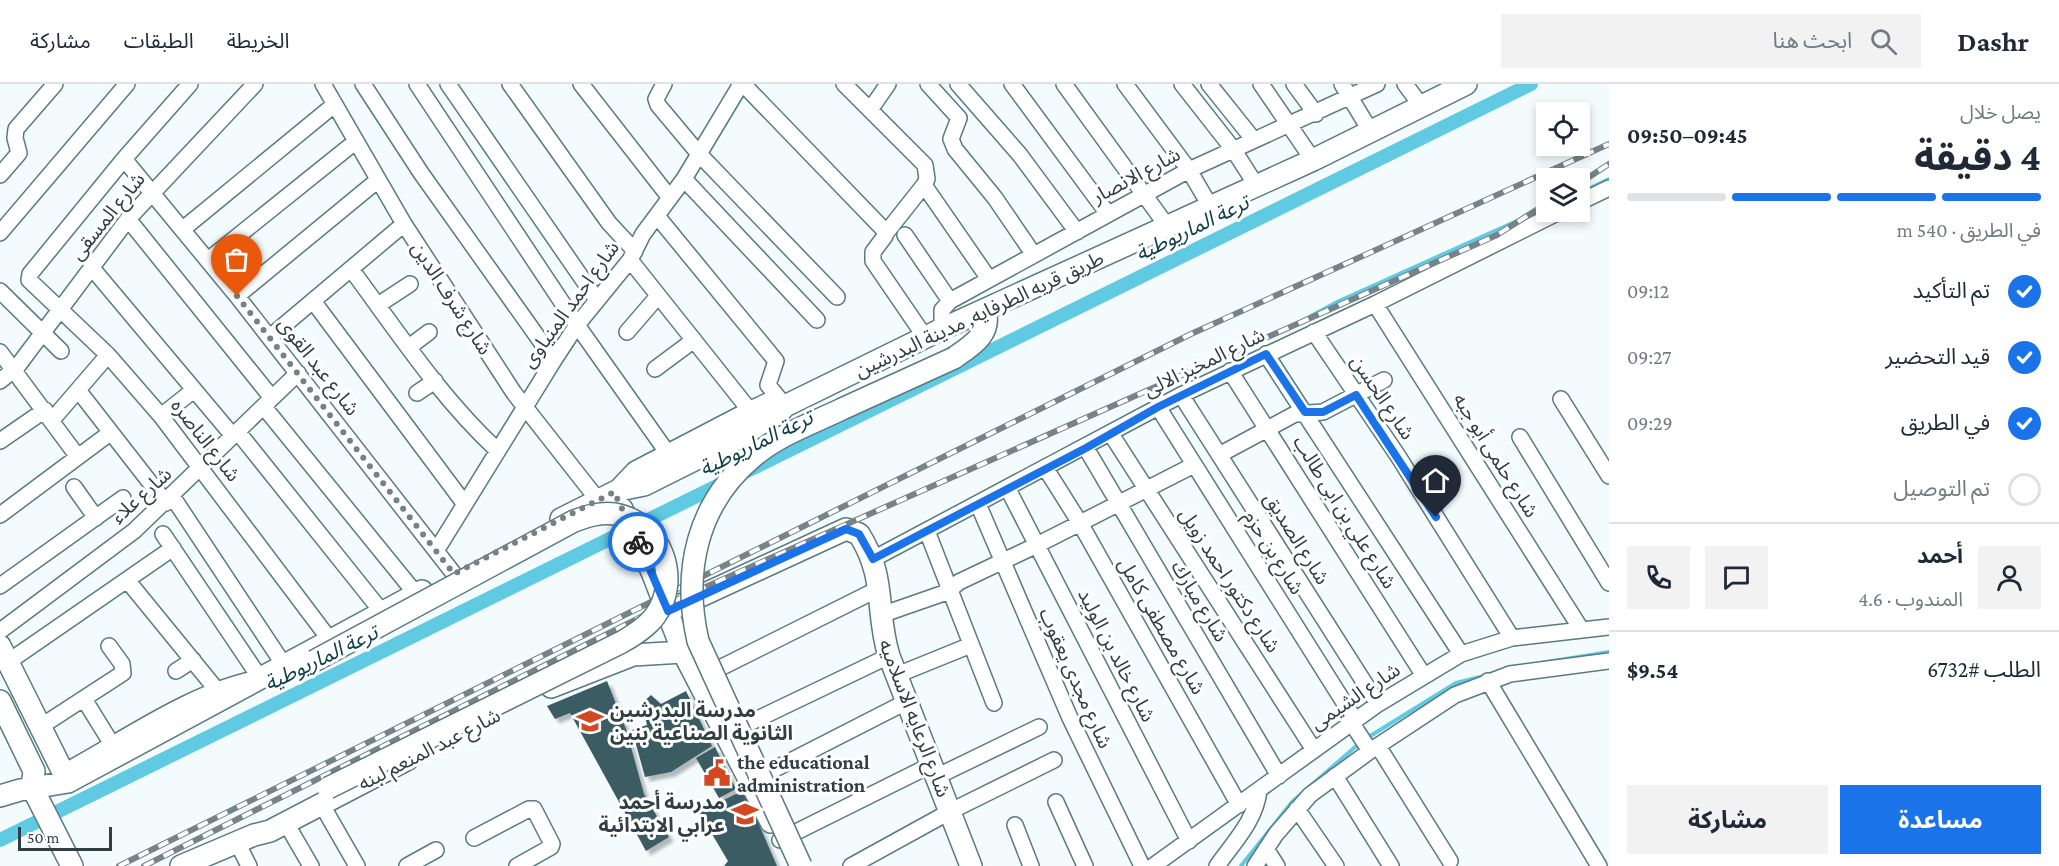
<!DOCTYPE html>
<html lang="ar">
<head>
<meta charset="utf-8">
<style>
	:root { --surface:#fff; --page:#f2f2f3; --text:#1f2937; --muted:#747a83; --line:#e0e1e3; --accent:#1a73e8 }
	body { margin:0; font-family:"Crimson Pro","Noto Sans Arabic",serif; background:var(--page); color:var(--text); direction:rtl; height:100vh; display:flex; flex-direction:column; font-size:22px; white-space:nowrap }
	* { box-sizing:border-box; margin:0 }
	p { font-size:20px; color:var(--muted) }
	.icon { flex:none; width:33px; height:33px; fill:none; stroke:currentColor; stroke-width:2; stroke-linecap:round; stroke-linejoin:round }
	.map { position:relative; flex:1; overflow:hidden; direction:ltr }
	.sheet { display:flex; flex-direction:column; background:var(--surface); width:450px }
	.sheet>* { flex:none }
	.controls { position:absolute; left:1536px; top:18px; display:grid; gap:12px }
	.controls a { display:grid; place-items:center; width:54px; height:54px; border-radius:0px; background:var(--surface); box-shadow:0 3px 9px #0003; font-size:30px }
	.scale { position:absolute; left:18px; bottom:15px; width:94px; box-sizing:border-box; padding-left:6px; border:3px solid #303f43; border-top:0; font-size:16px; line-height:21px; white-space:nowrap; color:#303f43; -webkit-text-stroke:4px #fff; paint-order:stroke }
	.pin { position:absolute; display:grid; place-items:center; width:51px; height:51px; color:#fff; margin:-62px -26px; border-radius:50% 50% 50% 0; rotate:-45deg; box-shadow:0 0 6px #0007 }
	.pin .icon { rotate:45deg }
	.courier { position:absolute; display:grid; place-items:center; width:60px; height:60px; margin:-30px; border:4px solid #1a73e8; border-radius:50%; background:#fff; color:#222; box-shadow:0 2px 8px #0007 }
	.head em { font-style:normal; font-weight:700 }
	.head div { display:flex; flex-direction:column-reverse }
	.head { display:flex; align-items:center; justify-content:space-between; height:102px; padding:0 18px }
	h1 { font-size:39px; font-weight:700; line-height:45px }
	.bar { display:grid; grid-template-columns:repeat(4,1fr); gap:9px 6px; align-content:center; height:72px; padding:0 18px }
	.bar i { height:8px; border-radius:4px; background:var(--line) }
	.bar .active { background:var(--accent) }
	.bar p { grid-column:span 4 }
	.line { display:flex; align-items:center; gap:15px; padding:0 18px; border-top:2px solid var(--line) }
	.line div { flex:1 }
	.round { display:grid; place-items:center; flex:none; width:63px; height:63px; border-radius:0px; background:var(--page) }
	ol { padding:0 18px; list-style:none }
	li { display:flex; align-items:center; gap:18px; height:66px }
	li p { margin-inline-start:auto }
	li .icon { padding:6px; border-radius:50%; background:var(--accent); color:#fff; stroke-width:4 }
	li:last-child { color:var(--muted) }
	li i { width:33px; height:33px; border:3px solid var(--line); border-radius:50% }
	.action { display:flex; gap:12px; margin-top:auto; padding:12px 18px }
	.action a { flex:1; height:69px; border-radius:0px; background:var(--accent); color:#fff; font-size:24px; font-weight:700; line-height:69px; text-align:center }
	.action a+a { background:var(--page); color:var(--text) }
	header { display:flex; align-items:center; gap:36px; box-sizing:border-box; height:84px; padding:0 30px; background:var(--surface); border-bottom:2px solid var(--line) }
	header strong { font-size:28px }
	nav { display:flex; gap:33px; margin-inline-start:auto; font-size:21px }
	.search { width:420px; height:54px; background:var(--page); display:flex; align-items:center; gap:15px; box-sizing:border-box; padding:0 21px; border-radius:0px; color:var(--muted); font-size:22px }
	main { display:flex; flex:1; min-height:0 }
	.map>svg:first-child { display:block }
</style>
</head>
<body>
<header>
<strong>Dashr</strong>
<div class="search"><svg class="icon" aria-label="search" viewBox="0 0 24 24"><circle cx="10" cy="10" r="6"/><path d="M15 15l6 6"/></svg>ابحث هنا</div>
<nav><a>الخريطة</a><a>الطبقات</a><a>مشاركة</a></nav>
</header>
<main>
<section class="sheet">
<div class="head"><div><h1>4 دقيقة</h1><p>يصل خلال</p></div><em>09:45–09:50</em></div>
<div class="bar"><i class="active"></i><i class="active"></i><i class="active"></i><i></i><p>في الطريق · 540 m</p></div>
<ol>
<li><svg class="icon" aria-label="check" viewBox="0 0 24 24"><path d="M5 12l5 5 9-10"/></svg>تم التأكيد<p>09:12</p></li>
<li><svg class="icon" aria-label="check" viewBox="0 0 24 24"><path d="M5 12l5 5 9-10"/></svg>قيد التحضير<p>09:27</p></li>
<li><svg class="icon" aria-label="check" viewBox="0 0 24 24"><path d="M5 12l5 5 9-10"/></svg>في الطريق<p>09:29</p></li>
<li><i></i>تم التوصيل</li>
</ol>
<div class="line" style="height:108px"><a class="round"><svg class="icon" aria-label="person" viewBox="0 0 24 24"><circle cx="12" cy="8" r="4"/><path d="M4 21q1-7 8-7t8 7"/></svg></a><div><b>أحمد</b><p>المندوب · 4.6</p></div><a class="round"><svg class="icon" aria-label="chat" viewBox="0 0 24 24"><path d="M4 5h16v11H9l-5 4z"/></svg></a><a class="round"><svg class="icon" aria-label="phone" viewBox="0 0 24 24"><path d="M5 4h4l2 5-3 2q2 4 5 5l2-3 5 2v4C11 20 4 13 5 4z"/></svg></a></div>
<div class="line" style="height:78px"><div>الطلب #6732</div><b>$9.54</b></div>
<div class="action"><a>مساعدة</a><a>مشاركة</a></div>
</section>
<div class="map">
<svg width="1609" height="782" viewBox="0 0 1609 782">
	<defs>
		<filter id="shadow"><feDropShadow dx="4.5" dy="4.5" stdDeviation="1.5" flood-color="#0004"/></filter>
	</defs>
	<rect width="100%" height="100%" fill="#f4fbfd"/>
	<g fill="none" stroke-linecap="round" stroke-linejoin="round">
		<path stroke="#60cae3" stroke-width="4" d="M1580,109l29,-14
			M1291,243l46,-25 209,-94
			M1541,579l68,-11
			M1367,654l89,-55 28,-7
			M1241,782l51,-64 69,-60"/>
		<path stroke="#60cae3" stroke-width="14" d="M745,388l786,-388
			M0,756l725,-358"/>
	</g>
	<path fill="#3b5b64" filter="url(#shadow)" d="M607,597l19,48 18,65 25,43 -23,14 -76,-138 -15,6 -8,-13z
		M686,607l26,55 -41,26 -26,5 -13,-47 15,-5 -5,-22 9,-8 10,9z
		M715,663l21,42 -17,9 -23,-40z
		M744,706l33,76h-53l4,-5 -29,-49z"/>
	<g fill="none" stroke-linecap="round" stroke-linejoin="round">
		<defs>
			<path id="street" d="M190,0l-66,75 -94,115 -1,6 79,75 53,61 169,224
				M323,0l81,140 110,169 84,107
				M363,0l58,89 133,187
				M417,0l160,241 92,130
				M448,0l149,216
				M510,0l99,139 26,28
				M581,0l89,114
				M664,0l-8,15 2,6 41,49 138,143
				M743,0l142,147v5l-12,16v9l52,76
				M844,0l81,81 2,14 -3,6 -38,48
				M928,0l31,34 -8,21 4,10 40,49 39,57
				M958,0l62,71 57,77
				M1012,0l96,130
				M1064,0l103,142
				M1125,0l64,86 21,36
				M1182,0l51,65 23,36
				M1209,0l44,55
				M1261,0l52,76
				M1294,0l22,30
				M1342,0l29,48
				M1405,0l17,23
				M870,26l18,-26
				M124,75l113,137 217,278
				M0,91l19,-22 -4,-15 1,-9 39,-45
				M684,95l133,141
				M924,101l65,94
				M1580,118l29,-14
				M657,132l119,145 -8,24 17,21
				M128,135l144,179
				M183,145l151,-124
				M0,149l127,-149
				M905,151l45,66
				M208,176l147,-118
				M630,176l121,152
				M92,184l141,168
				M351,185c46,62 89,128 146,181
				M0,207l61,60
				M237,212l141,-116
				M313,217l151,202
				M1375,220l206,325
				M378,221l32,-21
				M942,245v-19l8,-9 239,-131 188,-86
				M627,248l31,-36
				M1314,248l84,124 114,182
				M270,253l134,-113
				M409,263l20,-15
				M0,268l78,105
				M1266,270l195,300
				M655,285l39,-29
				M1230,287l194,305
				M0,297l17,-14 111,-148 127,-135
				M78,306l88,113
				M417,309l18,-12
				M1181,311l197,309
				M1561,315l48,77
				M264,323l152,187
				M1158,323l197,313
				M161,332l33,-26
				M52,336l56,-65
				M238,348l144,180
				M1111,350l203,316
				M1520,353l89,146
				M0,357l45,-31
				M1086,364l193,328
				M1219,371l76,-41 28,-2 61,-32
				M1046,385l34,54 159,282
				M74,403l22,31
				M1008,405l181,352
				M172,412l112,169
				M978,420l92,214 72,148
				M0,431l110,-82
				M927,447l67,172
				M436,467l118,-191 23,-35 53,-65 13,-26 41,-55 57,-95
				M873,475l308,-164 194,-91 184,-92
				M127,496l89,109
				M0,502l123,-88
				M881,531l66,-23 12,-10 78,-37 157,-80
				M0,547l134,-100 164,-158
				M8,578l165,-114
				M716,586l164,-82
				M176,587l17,-11
				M897,591l74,-30
				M1488,597l111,185
				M84,615l29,47
				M1351,638l19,29
				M743,642l146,-70
				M40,643l83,-54 -1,-9 -13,-18
				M1378,662l72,115
				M73,683c58,-32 121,-77 187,-89l-97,-144
				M767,689l141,-72
				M938,692l101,-49
				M1335,692l56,90
				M1056,718l29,64
				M322,721l35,61
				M1297,725l39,57
				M286,739l25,43
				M1015,741l16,41
				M474,754l55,-29h5l18,35 -1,3 -34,19
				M780,756l153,-76
				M237,758l12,24
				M1266,765l11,17
				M407,782l29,-16
				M851,782l100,-55 103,-51
				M1153,782l225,-162 83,-50 51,-16 97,-11
				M1217,782c17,-24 39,-46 42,-76
				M1255,782l21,-32 34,-39 60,-44 85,-56 55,-21 99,-13"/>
			<path id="secondary" d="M954,274c17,-12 38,-24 31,-47
				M619,406l25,-5 126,-63 15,-16 157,-77 371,-169 153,-76
				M622,425l30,63 31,80 88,170
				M561,435l58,-29 17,-18 115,-60 17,-8 17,2
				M668,527l178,-82 13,5c28,44 16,77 30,122l82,210
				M0,562l68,136
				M551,603l82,-32 50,-3
				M0,617l34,70 -2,16 40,79
				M0,712l20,-6 48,-8 354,-191
				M181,782l73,-31 16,-4 138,-72"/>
		</defs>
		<use href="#street" stroke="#587a82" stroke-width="18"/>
		<use href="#secondary" stroke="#587a82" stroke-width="24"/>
		<use href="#street" stroke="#fff" stroke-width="15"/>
		<use href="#secondary" stroke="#fff" stroke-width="21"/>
		<defs>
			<path id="rail" d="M1580,99l29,-19
				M119,782l1072,-532 418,-190
				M144,782l521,-261 832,-370 49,-31"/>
		</defs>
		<use href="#rail" stroke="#778386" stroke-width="6"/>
		<use href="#rail" stroke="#fff" stroke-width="4" stroke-dasharray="11" stroke-linecap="butt"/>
		<defs>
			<path id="secondary-bridge" d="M314,577l260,-140c14,-5 26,-9 41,-7 46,8 67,65 40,102 -8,11 -21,19 -33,26l-294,146
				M801,782l-103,-225c-16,-70 -1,-138 56,-185 25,-21 59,-33 88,-47 38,-17 75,-34 112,-51"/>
		</defs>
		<use href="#secondary-bridge" stroke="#587a82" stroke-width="24" stroke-linecap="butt"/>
		<use href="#secondary-bridge" stroke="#fff" stroke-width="21"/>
	</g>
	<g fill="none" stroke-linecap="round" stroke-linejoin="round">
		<path stroke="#758184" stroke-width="6" stroke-dasharray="0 10.8" d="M237,212l217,278 160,-82 24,50"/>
		<path stroke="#1a73e8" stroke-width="8" d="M638,458l30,69 178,-82 13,5 14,25 213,-111 72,-41 108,-53 39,58h18l33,-17 80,122"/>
	</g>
	<defs>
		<symbol id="school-bare" viewBox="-9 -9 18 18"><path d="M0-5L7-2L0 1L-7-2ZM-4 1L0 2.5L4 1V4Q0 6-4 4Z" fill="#d14821" stroke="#fff" stroke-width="2.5" paint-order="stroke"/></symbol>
		<symbol id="civic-bare" viewBox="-9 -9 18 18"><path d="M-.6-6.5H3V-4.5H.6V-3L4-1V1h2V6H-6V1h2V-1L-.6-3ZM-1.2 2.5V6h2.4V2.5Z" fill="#d14821" stroke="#fff" stroke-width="2.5" paint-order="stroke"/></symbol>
	</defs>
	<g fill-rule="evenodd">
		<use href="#school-bare" x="571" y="618" width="38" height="38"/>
		<use href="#civic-bare" x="698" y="670" width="38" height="38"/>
		<use href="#school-bare" x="726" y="711" width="38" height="38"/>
	</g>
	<g text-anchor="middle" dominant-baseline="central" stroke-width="6" stroke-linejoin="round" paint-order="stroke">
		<g font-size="20" fill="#303f43" stroke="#fff">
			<text transform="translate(1136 91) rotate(-28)">شارع الانصار</text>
			<text transform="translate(107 132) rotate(-51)">شارع المسقى</text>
			<text transform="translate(452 214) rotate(57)">شارع شرف الدين</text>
			<text transform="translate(570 220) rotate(-54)">شارع احمد المنياوى</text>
			<text transform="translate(979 230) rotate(-25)">طريق قريه الطرفايه, مدينة البدرشين</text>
			<text transform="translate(1204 278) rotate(-26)">شارع المخبز الالى</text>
			<text transform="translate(319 282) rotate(52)">شارع عبد القوى</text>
			<text transform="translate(1383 313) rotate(56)">شارع الحسن</text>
			<text transform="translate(206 356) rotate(52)">شارع الناصره</text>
			<text transform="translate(1496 371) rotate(58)">شارع حلمى أبو جبه</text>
			<text transform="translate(141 411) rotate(-42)">شارع علاء</text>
			<text transform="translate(1345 428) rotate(58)">شارع علي بن ابى طالب</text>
			<text transform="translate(1297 454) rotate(58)">شارع الصديق</text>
			<text transform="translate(1274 468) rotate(58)">شارع بن حزم</text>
			<text transform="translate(1230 496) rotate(57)">شارع دكتور احمد زويل</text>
			<text transform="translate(1200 517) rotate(59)">شارع مبارك</text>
			<text transform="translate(1162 542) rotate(60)">شارع مصطفى كامل</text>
			<text transform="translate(1117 571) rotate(63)">شارع خالد بن الوليد</text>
			<text transform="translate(1076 594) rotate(66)">شارع مجدى يعقوب</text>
			<text transform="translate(1355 612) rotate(-34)">شارع الشيمى</text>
			<text transform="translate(915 634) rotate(69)">شارع الرعايه الاسلاميه</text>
			<text transform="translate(429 665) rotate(-27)">شارع عبد المنعم لبنه</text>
		</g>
		<g font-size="20" font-weight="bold" fill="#303f43" stroke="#fff" text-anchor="start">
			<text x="610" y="626">مدرسة البدرشين<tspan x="610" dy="23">الثانوية الصناعية بنين</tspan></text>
			<text x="737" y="678">the educational<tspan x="737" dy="23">administration</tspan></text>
			<text x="725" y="718" text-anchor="end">مدرسة أحمد<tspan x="725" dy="23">عرابي الابتدائية</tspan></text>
		</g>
		<g font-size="21" font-style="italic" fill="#0f404a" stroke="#fff">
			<text transform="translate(1192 144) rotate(-26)">ترعة الماريوطية</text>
			<text transform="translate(756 359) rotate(-26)">ترعة الماريوطية</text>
			<text transform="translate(321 574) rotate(-26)">ترعة الماريوطية</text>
		</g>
	</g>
</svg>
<div class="controls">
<a><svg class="icon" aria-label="locate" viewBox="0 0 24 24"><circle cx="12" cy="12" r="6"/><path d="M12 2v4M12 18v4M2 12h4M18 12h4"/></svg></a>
<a><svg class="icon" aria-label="layers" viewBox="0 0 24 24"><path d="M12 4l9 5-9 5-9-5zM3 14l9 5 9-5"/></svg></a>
</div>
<div class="scale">50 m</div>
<div class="pin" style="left:237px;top:212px;background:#ea580c"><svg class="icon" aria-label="bag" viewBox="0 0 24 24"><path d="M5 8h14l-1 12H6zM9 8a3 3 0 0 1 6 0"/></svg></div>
<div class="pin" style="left:1436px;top:433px;background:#1f2937"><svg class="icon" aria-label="home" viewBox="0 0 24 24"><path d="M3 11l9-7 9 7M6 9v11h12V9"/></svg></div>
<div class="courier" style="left:638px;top:458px"><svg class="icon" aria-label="bike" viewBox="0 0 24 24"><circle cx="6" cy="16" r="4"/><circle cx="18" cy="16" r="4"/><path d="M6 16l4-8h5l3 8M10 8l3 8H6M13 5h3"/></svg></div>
</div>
</main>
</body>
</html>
